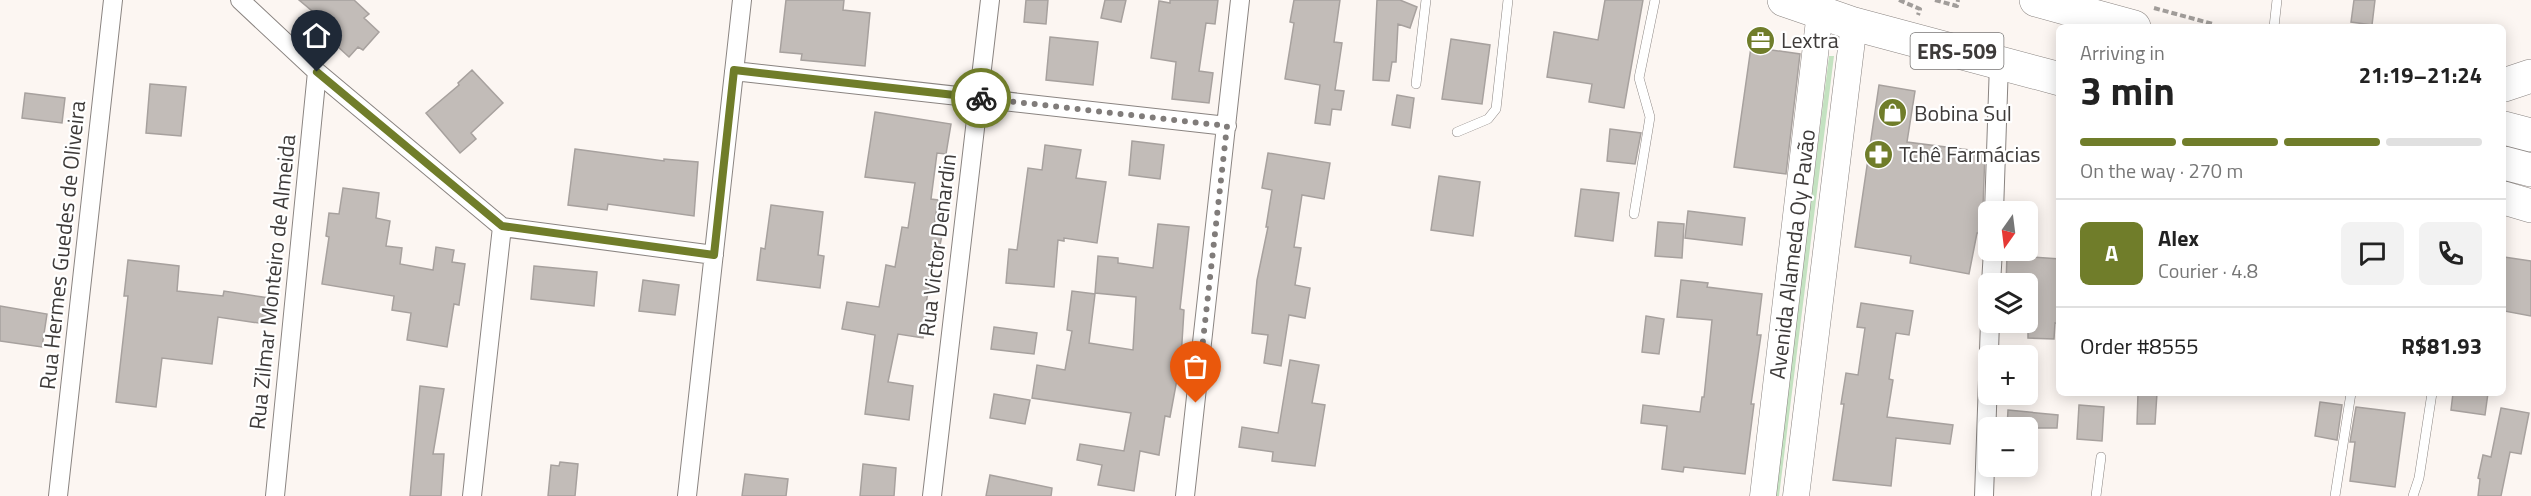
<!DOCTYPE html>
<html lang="en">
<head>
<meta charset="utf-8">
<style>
	:root { --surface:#fff; --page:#f2f2f2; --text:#222; --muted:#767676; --line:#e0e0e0; --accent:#707d2a }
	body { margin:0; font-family:"Titillium Web",sans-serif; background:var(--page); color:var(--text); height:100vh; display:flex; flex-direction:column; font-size:22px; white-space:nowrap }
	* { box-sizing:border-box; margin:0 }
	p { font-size:20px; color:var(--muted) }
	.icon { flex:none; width:33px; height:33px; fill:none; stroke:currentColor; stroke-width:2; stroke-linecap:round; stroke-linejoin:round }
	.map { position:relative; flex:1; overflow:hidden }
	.sheet { position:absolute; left:2056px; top:24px; width:450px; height:372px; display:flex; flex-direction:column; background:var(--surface); border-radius:9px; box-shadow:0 3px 15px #0003 }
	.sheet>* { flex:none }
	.needle { width:39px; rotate:194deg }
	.tools { position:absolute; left:1978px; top:201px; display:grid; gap:12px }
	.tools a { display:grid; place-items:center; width:60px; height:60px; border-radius:9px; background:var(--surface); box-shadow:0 3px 15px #0003; font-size:30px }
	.pin { position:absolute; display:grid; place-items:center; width:51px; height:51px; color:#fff; margin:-62px -26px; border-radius:50% 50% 50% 0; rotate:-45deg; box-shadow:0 0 6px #0007 }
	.pin .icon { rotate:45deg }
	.courier { position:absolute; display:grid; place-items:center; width:60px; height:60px; margin:-30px; border:4px solid #707d2a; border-radius:50%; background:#fff; color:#222; box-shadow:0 2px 8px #0007 }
	.overview em { font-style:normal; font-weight:700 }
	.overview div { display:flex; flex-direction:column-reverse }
	.overview { display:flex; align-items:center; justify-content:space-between; height:102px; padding:0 24px }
	h1 { font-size:39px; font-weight:700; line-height:45px }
	.bar { display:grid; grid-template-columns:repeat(4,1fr); gap:9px 6px; align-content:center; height:72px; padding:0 24px }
	.bar i { height:8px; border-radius:4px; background:var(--line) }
	.bar .active { background:var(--accent) }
	.bar p { grid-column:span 4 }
	.line { display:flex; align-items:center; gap:15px; padding:0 24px; border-top:2px solid var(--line) }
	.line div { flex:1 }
	.round { display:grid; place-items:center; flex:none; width:63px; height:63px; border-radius:9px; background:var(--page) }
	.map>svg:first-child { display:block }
</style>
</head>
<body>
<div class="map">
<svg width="2531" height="496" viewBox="0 0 2531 496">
	<rect width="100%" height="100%" fill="#fcf6f2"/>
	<path fill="#c4e2c1" d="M1829,56h5l-55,440h-5z"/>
	<path fill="#c2bcb8" stroke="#a7a19e" stroke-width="1.5" d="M299,0h55l15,14 -5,4 15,14 -16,18 -5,-3 -9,10 -26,-24 7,-7z
		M786,0h58l-1,10 27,3 -5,53 -64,-6 1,-6 -22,-2z
		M1026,0h22l-2,24 -22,-2z
		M1105,0h21l-5,22 -20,-4z
		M1170,0h48l-3,24 -9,-1 -7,48 14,2 -4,30 -37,-4 4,-37 -25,-4 8,-57 11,2z
		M1294,0h46l-6,42 8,1 -7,47 9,1 -3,19 -9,-1 -2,16 -15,-2 5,-38 -35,-6 9,-56 -4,-1z
		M1377,0h23l17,7 -7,21 -12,-4 -2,38h-4l-3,19 -16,-1z
		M1605,0h38l-19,108 -35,-6 3,-18 -45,-7 7,-45 44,8z
		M2354,0h21l-3,25 -21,-3z
		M1050,37l48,5 -5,43 -47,-5z
		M1451,39l39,6 -8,59 -40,-5z
		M1751,47l49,7 -14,120 -52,-7z
		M472,70l31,33 -32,30 5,6 -16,14 -34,-40 33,-28 -1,-2z
		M150,84l36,3 -5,49 -35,-3z
		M1879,85l36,6 -8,51 78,10 -3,81h-5l-8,41 -59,-11 1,-7 -56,-9z
		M25,93l40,5 -3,25 -40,-5z
		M1397,95l17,3 -4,30 -18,-3z
		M875,112l76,12 -5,30 -9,-1 -6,46 7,1 -5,33 9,2 -5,25 -3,-1 -9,50h2l-4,29 -25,-4 -10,48 25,4 -4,34 -44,-6 10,-79 -33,-6 5,-27 32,5 7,-42 9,2 7,-40 6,1 7,-45 -50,-6z
		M1610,129l31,4 -6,31 -28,-3z
		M1132,141l32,4 -4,34 -31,-4z
		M1045,145l36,5 -5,28 30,4 -9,61 -33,-5v3l-6,-1 -4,47 -48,-4 3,-34 8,1 11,-82 14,2z
		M575,149l89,12v-2l34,3 -4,54 -86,-12 -1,6 -39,-5z
		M1268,153l62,10 -6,36 -22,-4 -8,52 7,1 -6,37 15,3 -5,30 -16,-3 -8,51 -17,-3 4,-28 -16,-2 5,-53 11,-53h-2l6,-37 -10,-2z
		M1439,176l41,6 -7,54 -42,-6z
		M343,188l36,5 -3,25 14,3 -4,25 16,2 -2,16 33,6 3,-23 18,3 -2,12 13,2 -6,41 -5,-1 -7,43 -40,-7 4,-27 -19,-3 2,-14 -72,-12 7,-47 -3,-1 3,-23 10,1z
		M1581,189l38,4 -6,48 -38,-5z
		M771,205l52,7 -5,43 6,1 -4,32 -63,-8 4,-32 4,1z
		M1688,211l57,7 -3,27 -57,-7z
		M1658,222l26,2 -2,34 -27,-2z
		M1158,224l31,3 -9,82 4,1 -3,48 -11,59 -5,-1 -6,39 -19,-4 -6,40 -36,-6 4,-20 -25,-5 3,-16 44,7 7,-38 -99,-15 5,-33 28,5 7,-39 -5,-1 5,-39 23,3 -6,49 44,7 3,-53 -41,-4 3,-37 20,2v5l35,5z
		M2007,255l53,4v65l-5,-1 -1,16 -26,-1v-54h-22z
		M2504,257l27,4v55l-27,-5z
		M128,260l51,6 -2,25 46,5 1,-5 45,7 -4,26 -47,-7 -6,47 -50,-6 -6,49 -40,-5 12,-106h-4z
		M534,266l63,6 -3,34 -63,-7z
		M643,280l36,5 -4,30 -36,-4z
		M1681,280l27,3 -1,4 55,7 -5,41h4l-10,69h3l-9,70 -61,-7 -1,5 -21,-3 5,-43 -26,-3 2,-18 57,7 2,-15h2l8,-77 -35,-3z
		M1861,303l52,8 -4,24 -13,-2 -7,46 4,1 -6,37 66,8 -3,19 -54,-6 -5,48 -58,-6 11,-76h-3l5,-31 12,2 7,-47 -8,-1z
		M0,306l47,8 -5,33 -42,-6z
		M1646,316l18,3 -5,35 -17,-2z
		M994,327l43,6 -3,21 -43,-5z
		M1290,360l29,5 -7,38 13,2 -10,61 -43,-5 1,-9 -34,-5 3,-20 36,6z
		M420,386l24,3 -11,65h11l-3,42h-31z
		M2138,393h19l-2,31h-18z
		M2453,393h35l-3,22 -34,-5z
		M994,394l36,6 -5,24 -35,-6z
		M2320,402l22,3 -5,35 -22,-4z
		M2079,405l25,2 -2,34 -25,-2z
		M2356,407l49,6 -10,74 -45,-6 5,-39h-5z
		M2501,408l28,5 -8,41 -11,-2 -9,44h-23l2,-17 -2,-1 5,-23 8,2z
		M2008,410l50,5 -1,13h-50z
		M560,462l18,2 -3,32h-27l3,-31 8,1z
		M863,464l33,4 -2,28h-34z
		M745,474l43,5 -2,17h-44z
		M990,475l62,13 -1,8h-65z"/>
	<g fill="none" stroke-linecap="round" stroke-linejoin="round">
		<defs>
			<path id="lane" d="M2274,27l3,-27
				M1416,84l10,-84
				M1457,132l31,-13 8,-10 12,-109
				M1634,214l16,-97 -11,-39 16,-78
				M2096,496l5,-39
				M2335,496l16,-103
				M2413,496l6,-18 13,-85"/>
			<path id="street" d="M240,0l77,72 185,155 212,28
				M734,71l493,55
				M1994,212l5,-149
				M1991,284l2,-34
				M58,496l55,-496
				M275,496l42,-424
				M472,496l30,-269
				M687,496l55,-496
				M932,496l58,-496
				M1185,496l55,-496
				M1984,496l6,-174"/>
			<path id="secondary" d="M1763,496l57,-484
				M1796,496l58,-472"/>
			<path id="highway" d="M1784,0l70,24 206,55
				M2036,0l98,27
				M2504,85l27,-9
				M2504,128l27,7
				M2504,163l27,7
				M2504,198l27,8"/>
		</defs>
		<use href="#lane" stroke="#8a8481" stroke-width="10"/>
		<use href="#street" stroke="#8a8481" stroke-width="20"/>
		<use href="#secondary" stroke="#8a8481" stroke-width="27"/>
		<use href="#highway" stroke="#8a8481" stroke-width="34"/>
		<path stroke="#a19d9a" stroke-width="4" stroke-dasharray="6 3" stroke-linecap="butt" d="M1899,0l21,9 -2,6
			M1935,0l22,6 1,-6
			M2154,8l59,16"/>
		<use href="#lane" stroke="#fff" stroke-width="9"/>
		<use href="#street" stroke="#fff" stroke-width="18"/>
		<use href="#secondary" stroke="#fff" stroke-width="26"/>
		<use href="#highway" stroke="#fff" stroke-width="33"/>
	</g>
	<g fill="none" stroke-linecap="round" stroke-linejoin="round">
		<path stroke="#807c7a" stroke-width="6" stroke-dasharray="0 10.8" d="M981,98l246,28 -31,277"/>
		<path stroke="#707d2a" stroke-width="8" d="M317,72l185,154 212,29 20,-185 247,28"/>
	</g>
	<defs>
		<symbol id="office-disc" viewBox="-11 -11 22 22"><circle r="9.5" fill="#707d2a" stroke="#fff"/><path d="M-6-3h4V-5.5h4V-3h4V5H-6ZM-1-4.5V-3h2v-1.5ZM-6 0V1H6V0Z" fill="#fff"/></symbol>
		<symbol id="shop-disc" viewBox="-11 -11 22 22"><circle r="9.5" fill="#707d2a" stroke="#fff"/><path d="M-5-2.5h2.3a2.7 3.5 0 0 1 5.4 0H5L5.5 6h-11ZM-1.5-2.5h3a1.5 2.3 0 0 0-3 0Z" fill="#fff"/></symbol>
		<symbol id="pharmacy-disc" viewBox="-11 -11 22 22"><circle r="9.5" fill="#707d2a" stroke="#fff"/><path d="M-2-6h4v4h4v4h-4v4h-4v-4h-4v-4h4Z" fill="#fff"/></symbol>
	</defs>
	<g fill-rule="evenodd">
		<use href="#office-disc" x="1744" y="24" width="33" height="33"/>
		<use href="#shop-disc" x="1876" y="96" width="33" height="33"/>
		<use href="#pharmacy-disc" x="1862" y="138" width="33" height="33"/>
	</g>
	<g text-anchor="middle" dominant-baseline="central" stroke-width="4.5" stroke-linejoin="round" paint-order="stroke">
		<rect fill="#fff" stroke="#787675" stroke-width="1.5" x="1910.5" y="33" width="93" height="36" rx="4.5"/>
		<g font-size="21" font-weight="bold" fill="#3e3b3a">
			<text x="1957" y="51">ERS-509</text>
		</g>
		<g font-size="22" fill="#3e3b3a" stroke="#fff" text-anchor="start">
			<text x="1781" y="40">Lextra</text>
			<text x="1914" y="113">Bobina Sul</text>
			<text x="1899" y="154">Tchê Farmácias</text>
		</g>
		<g font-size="22" fill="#3e3b3a" stroke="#fff">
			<text transform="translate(62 245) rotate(-84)">Rua Hermes Guedes de Oliveira</text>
			<text transform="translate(937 245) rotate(-83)">Rua Victor Denardin</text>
			<text transform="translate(1792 254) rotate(-83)">Avenida Alameda Oy Pavão</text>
			<text transform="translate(272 282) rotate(-84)">Rua Zilmar Monteiro de Almeida</text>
		</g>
	</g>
</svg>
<div class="tools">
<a><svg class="needle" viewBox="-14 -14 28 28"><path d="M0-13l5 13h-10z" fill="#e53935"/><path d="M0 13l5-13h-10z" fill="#767676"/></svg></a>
<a><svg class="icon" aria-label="layers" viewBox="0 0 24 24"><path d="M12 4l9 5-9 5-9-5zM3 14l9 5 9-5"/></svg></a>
<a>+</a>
<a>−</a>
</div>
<div class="pin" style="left:1196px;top:403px;background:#ea580c"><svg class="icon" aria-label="bag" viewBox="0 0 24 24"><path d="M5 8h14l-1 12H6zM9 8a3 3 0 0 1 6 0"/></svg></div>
<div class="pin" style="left:317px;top:72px;background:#1f2937"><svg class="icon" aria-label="home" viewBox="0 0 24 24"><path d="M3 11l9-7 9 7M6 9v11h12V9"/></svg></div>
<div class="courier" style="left:981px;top:98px"><svg class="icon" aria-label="bike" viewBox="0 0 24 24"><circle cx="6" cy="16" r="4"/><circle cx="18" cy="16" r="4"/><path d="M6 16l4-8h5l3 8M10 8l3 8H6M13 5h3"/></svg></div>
<section class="sheet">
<div class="overview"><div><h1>3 min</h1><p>Arriving in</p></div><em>21:19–21:24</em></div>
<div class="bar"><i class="active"></i><i class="active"></i><i class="active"></i><i></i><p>On the way · 270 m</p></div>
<div class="line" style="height:108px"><b class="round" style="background:var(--accent);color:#fff">A</b><div><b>Alex</b><p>Courier · 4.8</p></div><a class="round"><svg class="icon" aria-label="chat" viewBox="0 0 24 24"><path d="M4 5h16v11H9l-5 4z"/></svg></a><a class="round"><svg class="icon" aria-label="phone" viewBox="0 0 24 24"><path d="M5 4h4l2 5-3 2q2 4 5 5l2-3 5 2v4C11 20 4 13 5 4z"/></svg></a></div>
<div class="line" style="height:78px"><div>Order #8555</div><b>R$81.93</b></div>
</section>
</div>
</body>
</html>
